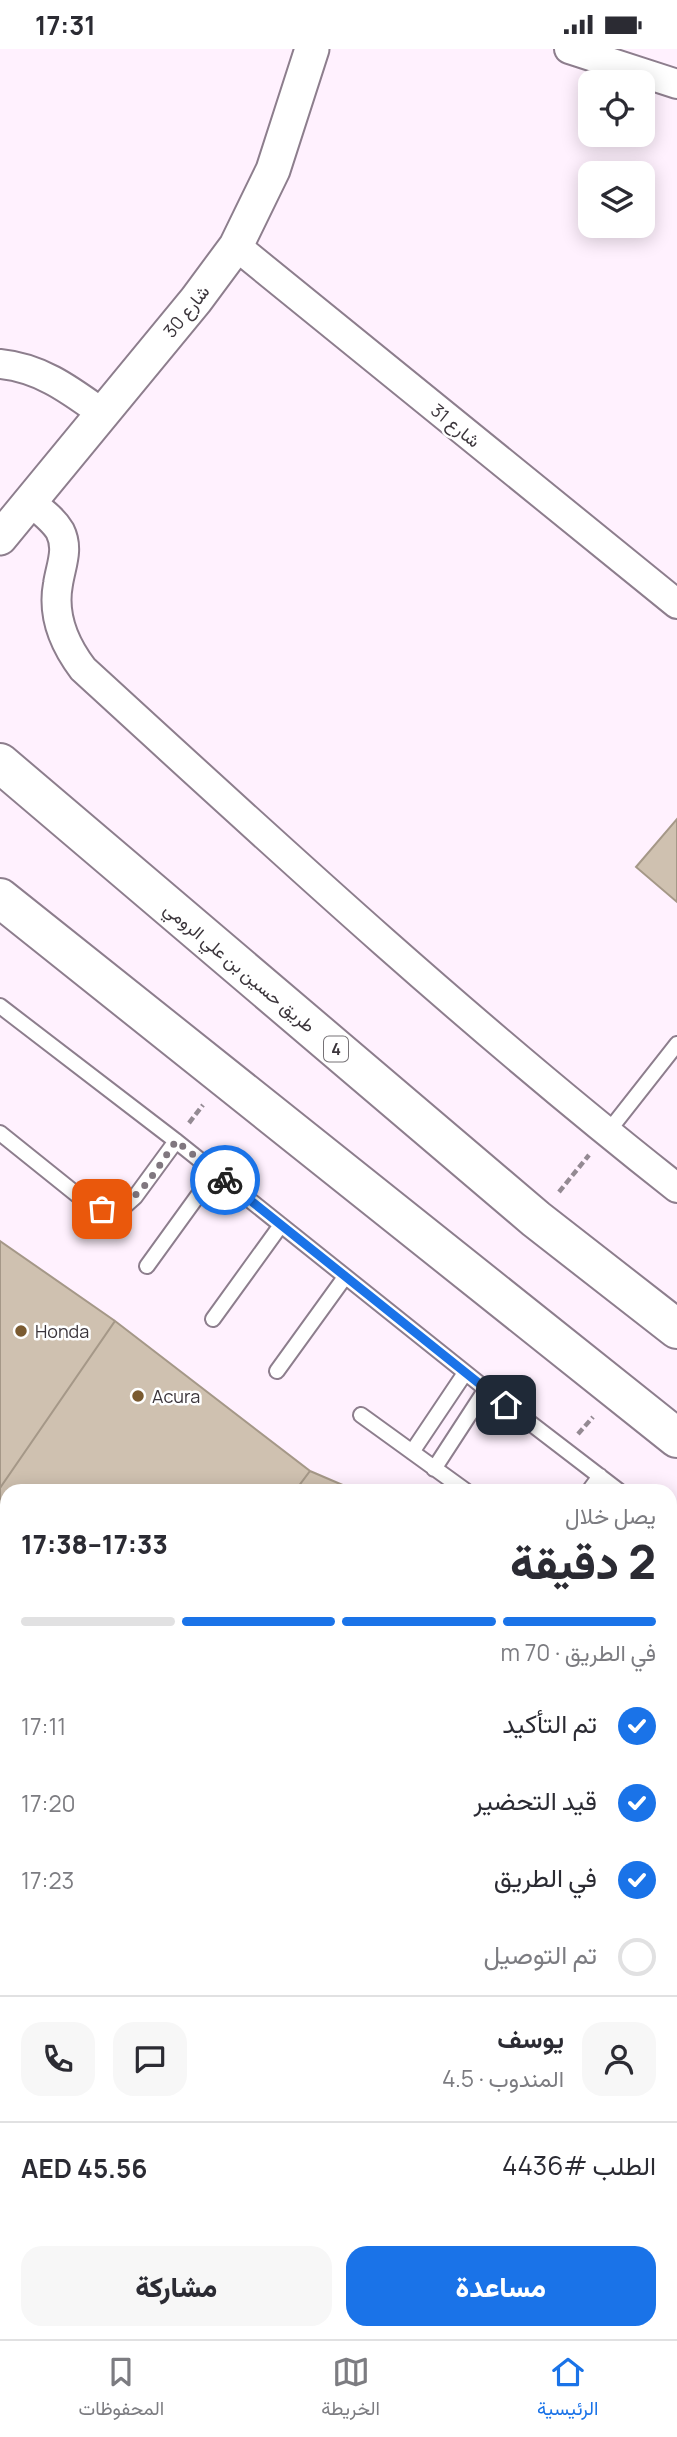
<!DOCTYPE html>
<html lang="ar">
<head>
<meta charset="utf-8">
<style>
	:root { --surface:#fff; --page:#f7f7f7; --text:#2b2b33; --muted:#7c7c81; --line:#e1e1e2; --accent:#1a73e8 }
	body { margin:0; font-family:Manrope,Vazirmatn,sans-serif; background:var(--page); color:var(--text); direction:rtl; height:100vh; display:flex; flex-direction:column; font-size:26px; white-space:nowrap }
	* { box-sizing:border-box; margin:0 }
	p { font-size:23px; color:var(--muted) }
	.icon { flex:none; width:38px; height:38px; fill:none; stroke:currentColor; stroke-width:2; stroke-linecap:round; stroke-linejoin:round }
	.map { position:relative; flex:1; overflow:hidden; direction:ltr }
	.drawer { position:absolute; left:0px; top:1435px; width:677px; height:856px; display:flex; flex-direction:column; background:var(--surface); border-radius:21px 21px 0 0; box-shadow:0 4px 18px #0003; direction:rtl }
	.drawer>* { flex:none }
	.fabs { position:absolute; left:578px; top:21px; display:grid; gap:14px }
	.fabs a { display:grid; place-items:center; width:77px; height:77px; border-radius:14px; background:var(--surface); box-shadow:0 4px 18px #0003; font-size:35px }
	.pin { position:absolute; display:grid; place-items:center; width:60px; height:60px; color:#fff; margin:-30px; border-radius:14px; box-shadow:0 4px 10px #0006 }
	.courier { position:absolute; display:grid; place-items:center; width:70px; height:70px; margin:-35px; border:5px solid #1a73e8; border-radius:50%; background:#fff; color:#222; box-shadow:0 2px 9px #0007 }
	.head em { font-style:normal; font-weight:800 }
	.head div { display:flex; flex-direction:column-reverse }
	.head { display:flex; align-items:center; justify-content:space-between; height:119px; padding:0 21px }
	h1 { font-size:46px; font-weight:800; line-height:52px }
	.bar { display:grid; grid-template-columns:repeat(4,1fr); gap:10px 7px; align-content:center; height:84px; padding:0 21px }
	.bar i { height:9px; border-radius:5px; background:var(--line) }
	.bar .active { background:var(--accent) }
	.bar p { grid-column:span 4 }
	.line { display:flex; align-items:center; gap:18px; padding:0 21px; border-top:2px solid var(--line) }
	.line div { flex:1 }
	.round { display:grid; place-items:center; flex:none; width:74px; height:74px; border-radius:21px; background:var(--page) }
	ol { padding:0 21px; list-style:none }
	li { display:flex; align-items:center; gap:21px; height:77px }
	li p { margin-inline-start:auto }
	li .icon { padding:7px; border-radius:50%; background:var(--accent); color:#fff; stroke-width:4 }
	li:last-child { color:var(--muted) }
	li i { width:38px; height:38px; border:4px solid var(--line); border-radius:50% }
	.cta { display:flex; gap:14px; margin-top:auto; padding:14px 21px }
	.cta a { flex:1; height:80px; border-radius:21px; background:var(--accent); color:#fff; font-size:28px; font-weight:800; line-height:80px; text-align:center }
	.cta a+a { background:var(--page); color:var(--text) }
	.status { display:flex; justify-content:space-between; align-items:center; height:49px; padding:0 35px; background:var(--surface); direction:ltr }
	.status svg { height:19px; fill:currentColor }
	.menu { display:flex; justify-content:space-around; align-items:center; height:98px; border-top:2px solid var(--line); background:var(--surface); font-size:19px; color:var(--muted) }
	.menu a { display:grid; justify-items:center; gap:4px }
	.menu .active { color:var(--accent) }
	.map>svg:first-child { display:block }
</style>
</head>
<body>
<div class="status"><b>17:31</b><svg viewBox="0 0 49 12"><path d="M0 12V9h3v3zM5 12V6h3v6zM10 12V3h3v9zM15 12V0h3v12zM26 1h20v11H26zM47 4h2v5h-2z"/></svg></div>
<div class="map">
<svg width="677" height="2290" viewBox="0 0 677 2290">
	<rect width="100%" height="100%" fill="#fff1fe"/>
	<path fill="#cfc1b0" stroke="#a59888" stroke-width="2" d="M677,770v83l-41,-35z
		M0,1192l115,80 -115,167z
		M115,1272l195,150 -15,20h-288v53l-7,-5v-51z
		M310,1422l35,15 12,5h-62z
		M670,1689l7,5v37l-7,9z
		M677,1746v452l-3,5 -4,-2v-445z"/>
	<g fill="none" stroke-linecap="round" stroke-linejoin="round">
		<defs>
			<path id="service" d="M0,957l176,135 310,248 133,102
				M0,1084l81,65 21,11h12l12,-4 9,-8 41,-56
				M607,1084l70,-89
				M147,1217l68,-94
				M213,1270l68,-94
				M277,1322l68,-94
				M361,1366l105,76
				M412,1403l53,-79
				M434,1420l52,-80
				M589,1442l11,-15
				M670,1481l7,6
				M670,1620h7
				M0,1975l7,-10
				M670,2268l7,-10"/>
			<path id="minor" d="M569,0l108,35
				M236,197l441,358
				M0,315c41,4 70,26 102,49
				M29,452c11,9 24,18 31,30 9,18 1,34 -2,53 -6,32 6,60 25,85 194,178 387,356 594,519
				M0,1850l7,5
				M654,2284l10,6"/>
			<path id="tertiary" d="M0,489l196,-238 40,-54 37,-76 39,-121"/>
			<path id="trunk" d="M0,714l536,456 141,110
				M0,849l677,540"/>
		</defs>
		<use href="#service" stroke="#8d7e8d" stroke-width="18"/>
		<use href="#minor" stroke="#8d7e8d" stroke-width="32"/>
		<use href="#tertiary" stroke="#8d7e8d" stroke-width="37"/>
		<use href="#trunk" stroke="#8d7e8d" stroke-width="42"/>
		<path stroke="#948a93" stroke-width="4.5" stroke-dasharray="7 3.5" stroke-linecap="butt" d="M189,1074l14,-18
			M559,1143l30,-37
			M578,1385l15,-17"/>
		<use href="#service" stroke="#fff" stroke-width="14"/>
		<use href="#minor" stroke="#fff" stroke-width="28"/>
		<use href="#tertiary" stroke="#fff" stroke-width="33"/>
		<use href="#trunk" stroke="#fff" stroke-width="38"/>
	</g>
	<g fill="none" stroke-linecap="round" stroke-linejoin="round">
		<path stroke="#80777f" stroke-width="7" stroke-dasharray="0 12.6" d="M102,1160c36,0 55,-42 74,-68l49,39"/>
		<path stroke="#1a73e8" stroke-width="9" d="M225,1131l281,225"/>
	</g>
	<g fill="#7a5a30" stroke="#fff" stroke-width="2.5">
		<circle cx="21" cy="1282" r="7"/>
		<circle cx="138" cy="1347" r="7"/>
	</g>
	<g text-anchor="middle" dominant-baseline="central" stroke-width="5" stroke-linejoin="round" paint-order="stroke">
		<rect fill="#fff" stroke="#767276" stroke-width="2" x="324" y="987.5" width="24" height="25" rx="5"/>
		<g font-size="16" font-weight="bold" fill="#3b353b">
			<text x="336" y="1000">4</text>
		</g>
		<g font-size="18" fill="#3b353b" stroke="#fff">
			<text transform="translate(186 262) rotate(-51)">شارع 30</text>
			<text transform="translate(456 376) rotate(39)">شارع 31</text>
			<text transform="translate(240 918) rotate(40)">طريق حسين بن علي الرومي</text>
		</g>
		<g font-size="18" fill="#3b353b" stroke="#fff" text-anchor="start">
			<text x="35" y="1282">Honda</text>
			<text x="152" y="1347">Acura</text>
		</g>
	</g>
</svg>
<div class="fabs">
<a><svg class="icon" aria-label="locate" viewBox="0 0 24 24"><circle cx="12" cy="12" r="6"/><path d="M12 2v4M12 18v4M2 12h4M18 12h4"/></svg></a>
<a><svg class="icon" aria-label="layers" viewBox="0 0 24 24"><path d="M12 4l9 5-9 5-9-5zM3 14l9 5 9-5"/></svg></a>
</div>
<div class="pin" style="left:102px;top:1160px;background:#ea580c"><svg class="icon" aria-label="bag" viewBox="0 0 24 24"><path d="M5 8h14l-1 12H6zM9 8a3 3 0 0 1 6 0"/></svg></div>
<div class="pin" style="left:506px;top:1356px;background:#1f2937"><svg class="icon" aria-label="home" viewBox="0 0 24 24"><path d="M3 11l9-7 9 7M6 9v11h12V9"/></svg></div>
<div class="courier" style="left:225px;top:1131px"><svg class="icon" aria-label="bike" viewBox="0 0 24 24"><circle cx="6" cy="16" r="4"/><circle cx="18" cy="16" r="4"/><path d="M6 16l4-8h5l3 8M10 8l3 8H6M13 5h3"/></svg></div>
<section class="drawer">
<div class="head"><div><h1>2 دقيقة</h1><p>يصل خلال</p></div><em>17:33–17:38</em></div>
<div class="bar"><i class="active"></i><i class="active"></i><i class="active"></i><i></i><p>في الطريق · 70 m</p></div>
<ol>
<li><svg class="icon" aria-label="check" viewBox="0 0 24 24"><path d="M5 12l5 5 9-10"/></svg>تم التأكيد<p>17:11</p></li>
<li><svg class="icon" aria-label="check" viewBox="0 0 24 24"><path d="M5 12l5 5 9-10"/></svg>قيد التحضير<p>17:20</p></li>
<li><svg class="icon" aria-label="check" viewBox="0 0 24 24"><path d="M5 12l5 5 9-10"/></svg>في الطريق<p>17:23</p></li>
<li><i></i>تم التوصيل</li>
</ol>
<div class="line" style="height:126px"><a class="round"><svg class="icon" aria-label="person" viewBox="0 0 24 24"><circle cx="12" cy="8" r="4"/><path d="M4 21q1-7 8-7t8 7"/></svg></a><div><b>يوسف</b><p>المندوب · 4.5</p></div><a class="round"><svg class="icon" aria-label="chat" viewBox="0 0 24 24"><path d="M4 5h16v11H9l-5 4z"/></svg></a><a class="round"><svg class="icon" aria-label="phone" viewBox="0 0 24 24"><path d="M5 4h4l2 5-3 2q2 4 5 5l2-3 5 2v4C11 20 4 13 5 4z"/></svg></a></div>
<div class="line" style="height:91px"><div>الطلب #4436</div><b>AED 45.56</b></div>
<div class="cta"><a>مساعدة</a><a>مشاركة</a></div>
</section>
</div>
<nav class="menu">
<a class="active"><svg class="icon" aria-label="home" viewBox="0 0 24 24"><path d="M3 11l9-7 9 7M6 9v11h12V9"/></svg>الرئيسية</a>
<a><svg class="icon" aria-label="map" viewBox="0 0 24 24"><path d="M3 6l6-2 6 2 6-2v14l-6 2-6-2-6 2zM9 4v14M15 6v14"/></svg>الخريطة</a>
<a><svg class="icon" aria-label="saved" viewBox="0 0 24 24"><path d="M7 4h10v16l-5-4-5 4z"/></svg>المحفوظات</a>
</nav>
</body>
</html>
